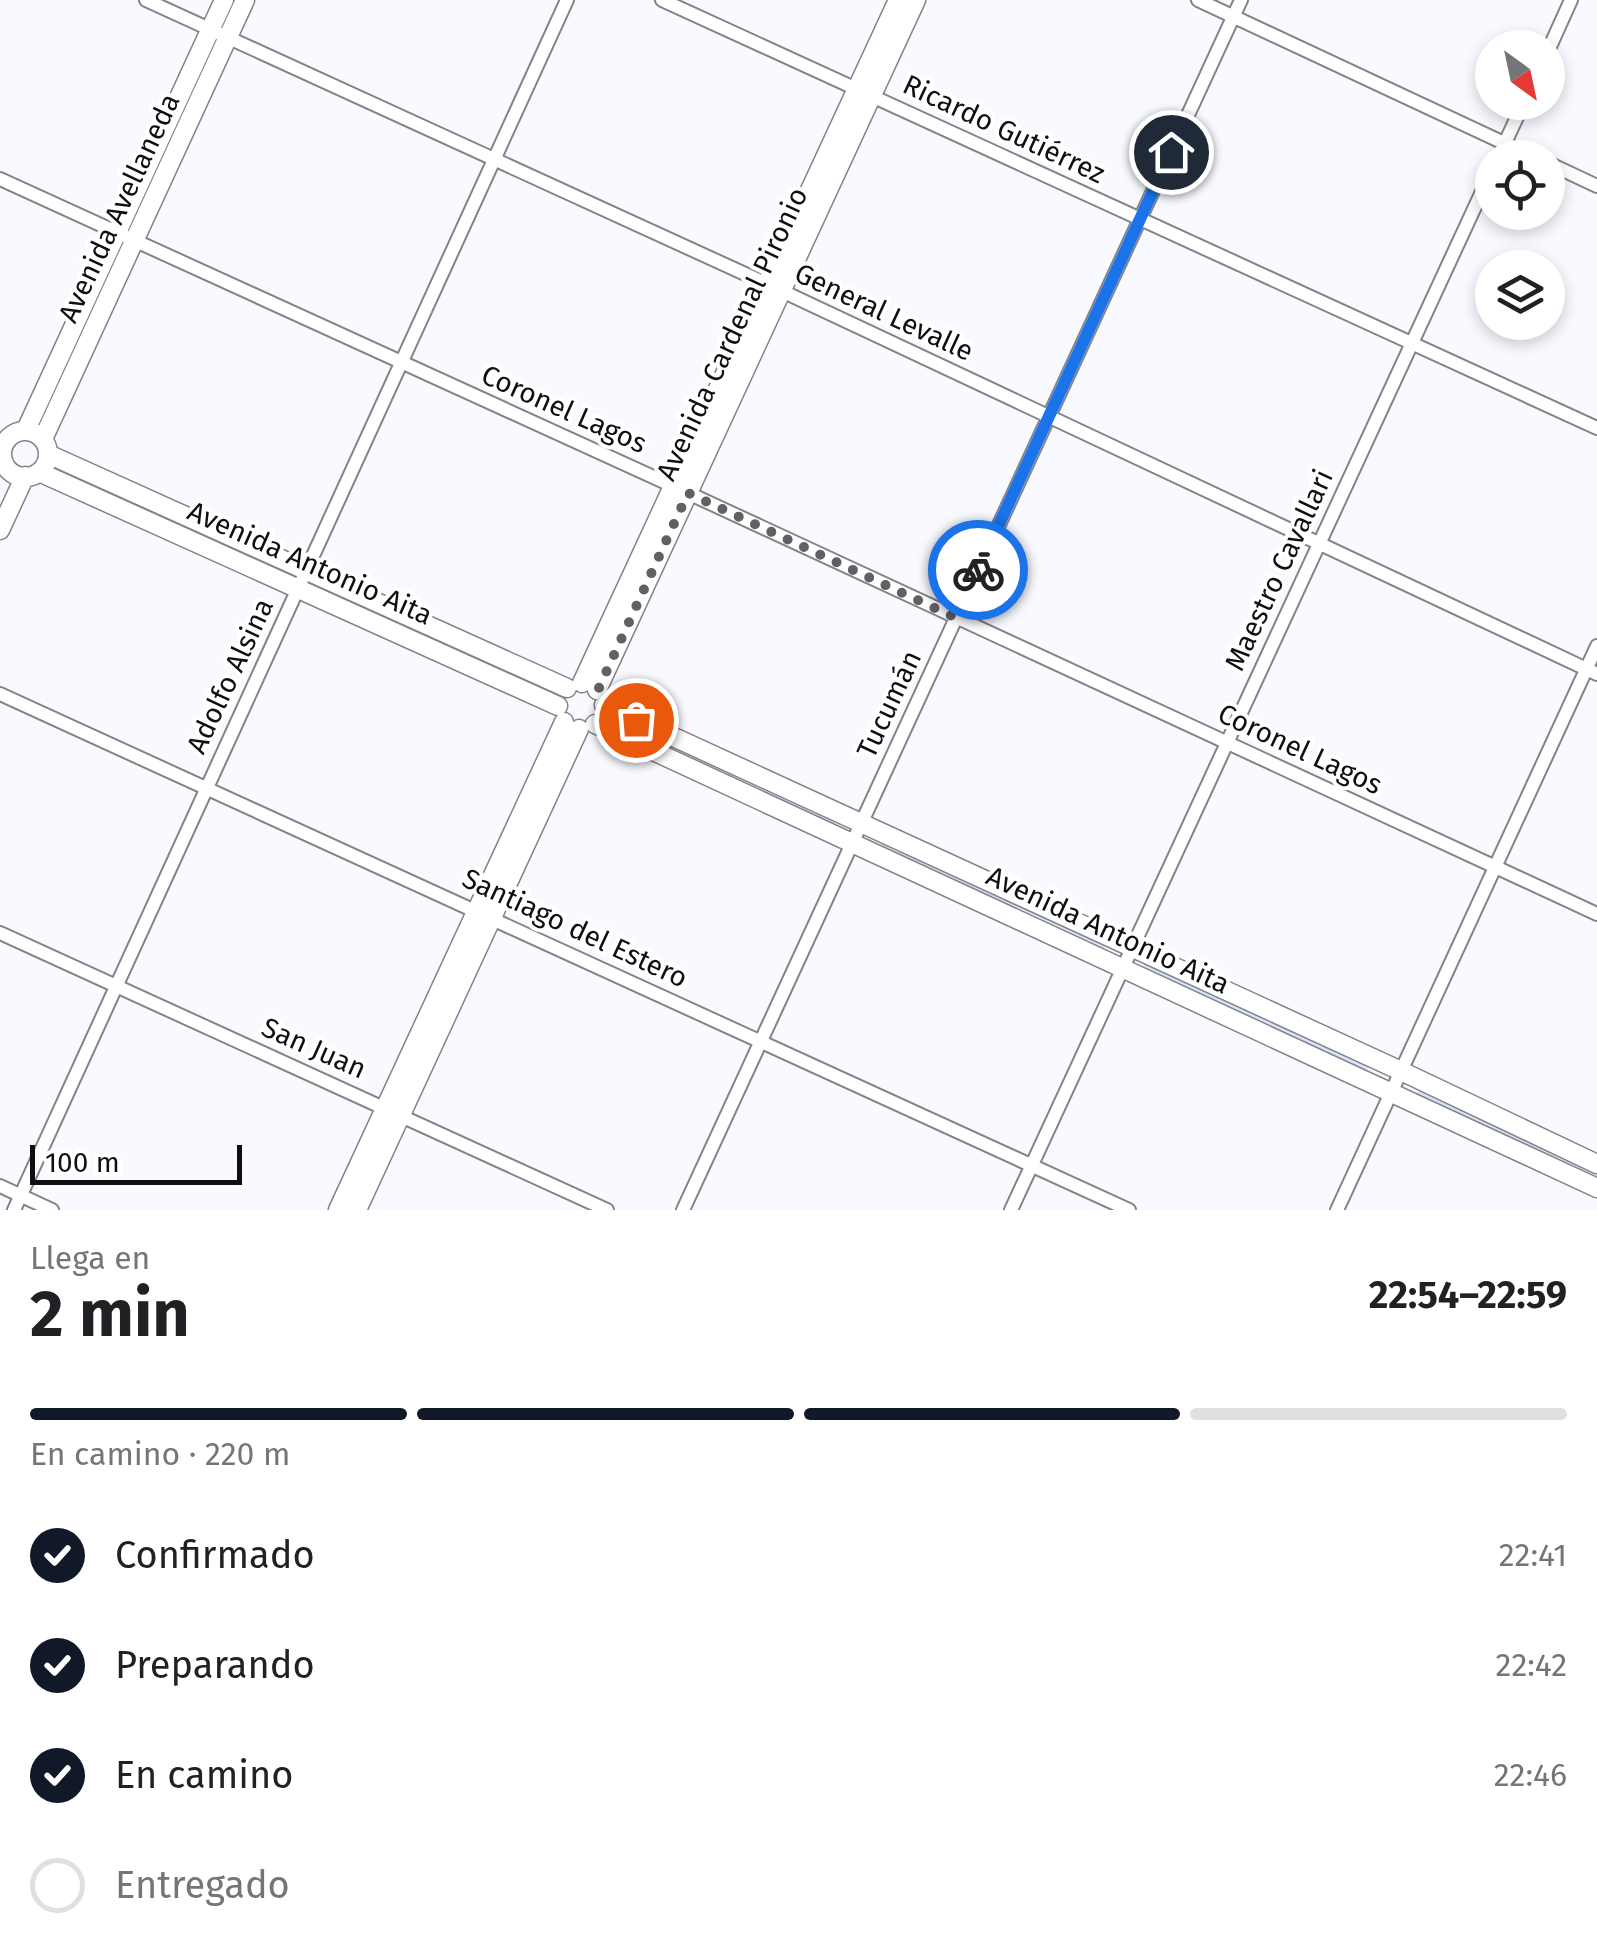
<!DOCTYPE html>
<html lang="es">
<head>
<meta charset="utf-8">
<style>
	:root { --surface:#fff; --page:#f2f2f2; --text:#202124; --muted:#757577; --line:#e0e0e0; --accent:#111827 }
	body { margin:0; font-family:"Fira Sans",sans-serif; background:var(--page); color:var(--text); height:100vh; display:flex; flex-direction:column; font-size:38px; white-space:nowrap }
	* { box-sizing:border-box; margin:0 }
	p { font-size:32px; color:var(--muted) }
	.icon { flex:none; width:55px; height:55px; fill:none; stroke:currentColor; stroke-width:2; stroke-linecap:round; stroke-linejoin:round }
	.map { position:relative; height:1210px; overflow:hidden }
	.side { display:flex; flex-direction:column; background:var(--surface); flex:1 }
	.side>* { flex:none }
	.needle { width:65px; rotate:147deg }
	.tools { position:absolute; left:1475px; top:30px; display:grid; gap:20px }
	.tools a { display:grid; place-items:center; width:90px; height:90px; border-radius:50%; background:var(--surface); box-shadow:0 5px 15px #0003; font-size:50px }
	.scale { position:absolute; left:30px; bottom:25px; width:212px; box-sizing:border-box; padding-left:10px; border:5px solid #0f0f11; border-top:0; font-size:28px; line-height:35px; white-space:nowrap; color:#0f0f11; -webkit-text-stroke:8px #fff; paint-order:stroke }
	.pin { position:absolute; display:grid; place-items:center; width:85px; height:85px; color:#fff; margin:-42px; border:5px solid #fff; border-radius:50%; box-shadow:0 2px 10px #0007 }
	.courier { position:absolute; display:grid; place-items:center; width:100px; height:100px; margin:-50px; border:8px solid #1a73e8; border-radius:50%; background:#fff; color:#222; box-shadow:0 2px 12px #0007 }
	.summary em { font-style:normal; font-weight:700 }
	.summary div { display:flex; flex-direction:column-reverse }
	.summary { display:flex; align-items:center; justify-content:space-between; height:170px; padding:0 30px }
	h1 { font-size:65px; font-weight:700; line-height:75px }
	.bar { display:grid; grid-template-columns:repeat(4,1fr); gap:15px 10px; align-content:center; height:120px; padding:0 30px }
	.bar i { height:12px; border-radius:8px; background:var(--line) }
	.bar .current { background:var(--accent) }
	.bar p { grid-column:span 4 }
	ol { padding:0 30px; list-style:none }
	li { display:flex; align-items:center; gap:30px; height:110px }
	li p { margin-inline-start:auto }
	li .icon { padding:10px; border-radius:50%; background:var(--accent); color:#fff; stroke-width:4 }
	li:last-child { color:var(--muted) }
	li i { width:55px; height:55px; border:5px solid var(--line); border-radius:50% }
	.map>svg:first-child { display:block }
</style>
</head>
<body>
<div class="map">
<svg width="1597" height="1210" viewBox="0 0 1597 1210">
	<rect width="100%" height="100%" fill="#f8faff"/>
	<path fill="#d9e3fc" d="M57,464l228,104 -3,7 -228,-104z
		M326,586l228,103 -3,7 -228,-103z
		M612,715l224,104 -3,6 -224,-103z
		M883,841l223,103 -3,7 -223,-103z
		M1146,961l223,104 -3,6 -223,-103z
		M1419,1088l178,82v8l-181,-84z"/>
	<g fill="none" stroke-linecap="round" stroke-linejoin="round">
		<defs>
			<path id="street" d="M146,0l621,284 830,390
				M662,0l935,428
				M1198,0l338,158
				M1548,51l23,-51
				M1498,158l26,-56
				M1548,163l49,23
				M0,179l673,307 924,428
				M0,694l1129,516
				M0,933l607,277
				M0,1186l52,24
				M14,1210l553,-1210
				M683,1210l558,-1210
				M1011,1210l481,-1040
				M1337,1210l260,-564"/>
			<path id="secondary" d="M26,430l198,-430
				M2 454a23 23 0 1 1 46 0a23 23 0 1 1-46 0Z
				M43,439l202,-439
				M48,454l519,234
				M39,472l519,234
				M0,530l25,-54
				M582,683l316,-683
				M597,690l319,-690
				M604,705l797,366 196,93
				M595,724l1002,464
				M338,1210l226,-488
				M357,1210l222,-481"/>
		</defs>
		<use href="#street" stroke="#818489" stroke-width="16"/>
		<use href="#secondary" stroke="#818489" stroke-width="21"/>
		<use href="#street" stroke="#fff" stroke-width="12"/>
		<use href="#secondary" stroke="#fff" stroke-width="18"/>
	</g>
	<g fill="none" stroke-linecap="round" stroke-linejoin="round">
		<path stroke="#616164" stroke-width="10" stroke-dasharray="0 18" d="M636,720l-32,-15 -6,-15 90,-197 268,125 22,-48"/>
		<path stroke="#1a73e8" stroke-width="12" d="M978,570l193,-418"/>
	</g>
	<g text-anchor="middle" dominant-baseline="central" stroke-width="8" stroke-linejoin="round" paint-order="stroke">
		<g font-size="28" fill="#0f0f11" stroke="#fff">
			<text transform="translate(1004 129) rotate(25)">Ricardo Gutiérrez</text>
			<text transform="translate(119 208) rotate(-65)">Avenida Avellaneda</text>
			<text transform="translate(884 312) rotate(25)">General Levalle</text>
			<text transform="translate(732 334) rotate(-65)">Avenida Cardenal Pironio</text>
			<text transform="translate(564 409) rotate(24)">Coronel Lagos</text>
			<text transform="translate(310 563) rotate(24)">Avenida Antonio Aita</text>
			<text transform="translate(1279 570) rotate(-65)">Maestro Cavallari</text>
			<text transform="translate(230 676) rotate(-65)">Adolfo Alsina</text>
			<text transform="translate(889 704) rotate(-65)">Tucumán</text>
			<text transform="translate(1300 749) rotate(25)">Coronel Lagos</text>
			<text transform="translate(575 928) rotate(25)">Santiago del Estero</text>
			<text transform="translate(1108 930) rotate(25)">Avenida Antonio Aita</text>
			<text transform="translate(314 1048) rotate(24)">San Juan</text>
		</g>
	</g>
</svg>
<div class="tools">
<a><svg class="needle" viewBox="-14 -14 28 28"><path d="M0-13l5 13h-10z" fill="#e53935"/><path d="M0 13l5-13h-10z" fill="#757577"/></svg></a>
<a><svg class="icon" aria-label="locate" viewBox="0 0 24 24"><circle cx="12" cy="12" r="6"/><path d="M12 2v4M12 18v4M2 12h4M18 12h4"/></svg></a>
<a><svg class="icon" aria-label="layers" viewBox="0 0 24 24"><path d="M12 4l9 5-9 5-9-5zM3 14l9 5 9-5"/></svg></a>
</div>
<div class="scale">100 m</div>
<div class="pin" style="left:636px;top:720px;background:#ea580c"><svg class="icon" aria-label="bag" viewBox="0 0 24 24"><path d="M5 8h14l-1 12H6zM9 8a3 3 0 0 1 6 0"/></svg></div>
<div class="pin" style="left:1171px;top:152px;background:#1f2937"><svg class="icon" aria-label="home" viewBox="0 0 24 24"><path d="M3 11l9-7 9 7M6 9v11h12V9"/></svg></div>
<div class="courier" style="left:978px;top:570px"><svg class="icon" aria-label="bike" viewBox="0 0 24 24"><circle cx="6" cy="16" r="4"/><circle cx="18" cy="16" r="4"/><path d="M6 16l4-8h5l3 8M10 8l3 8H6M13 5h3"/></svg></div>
</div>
<section class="side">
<div class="summary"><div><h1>2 min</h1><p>Llega en</p></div><em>22:54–22:59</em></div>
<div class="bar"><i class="current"></i><i class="current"></i><i class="current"></i><i></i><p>En camino · 220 m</p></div>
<ol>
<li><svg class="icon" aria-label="check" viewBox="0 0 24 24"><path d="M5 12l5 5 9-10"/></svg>Confirmado<p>22:41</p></li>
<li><svg class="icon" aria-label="check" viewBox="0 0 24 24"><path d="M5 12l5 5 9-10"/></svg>Preparando<p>22:42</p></li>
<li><svg class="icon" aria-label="check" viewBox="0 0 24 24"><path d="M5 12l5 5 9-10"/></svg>En camino<p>22:46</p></li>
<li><i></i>Entregado</li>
</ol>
</section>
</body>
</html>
